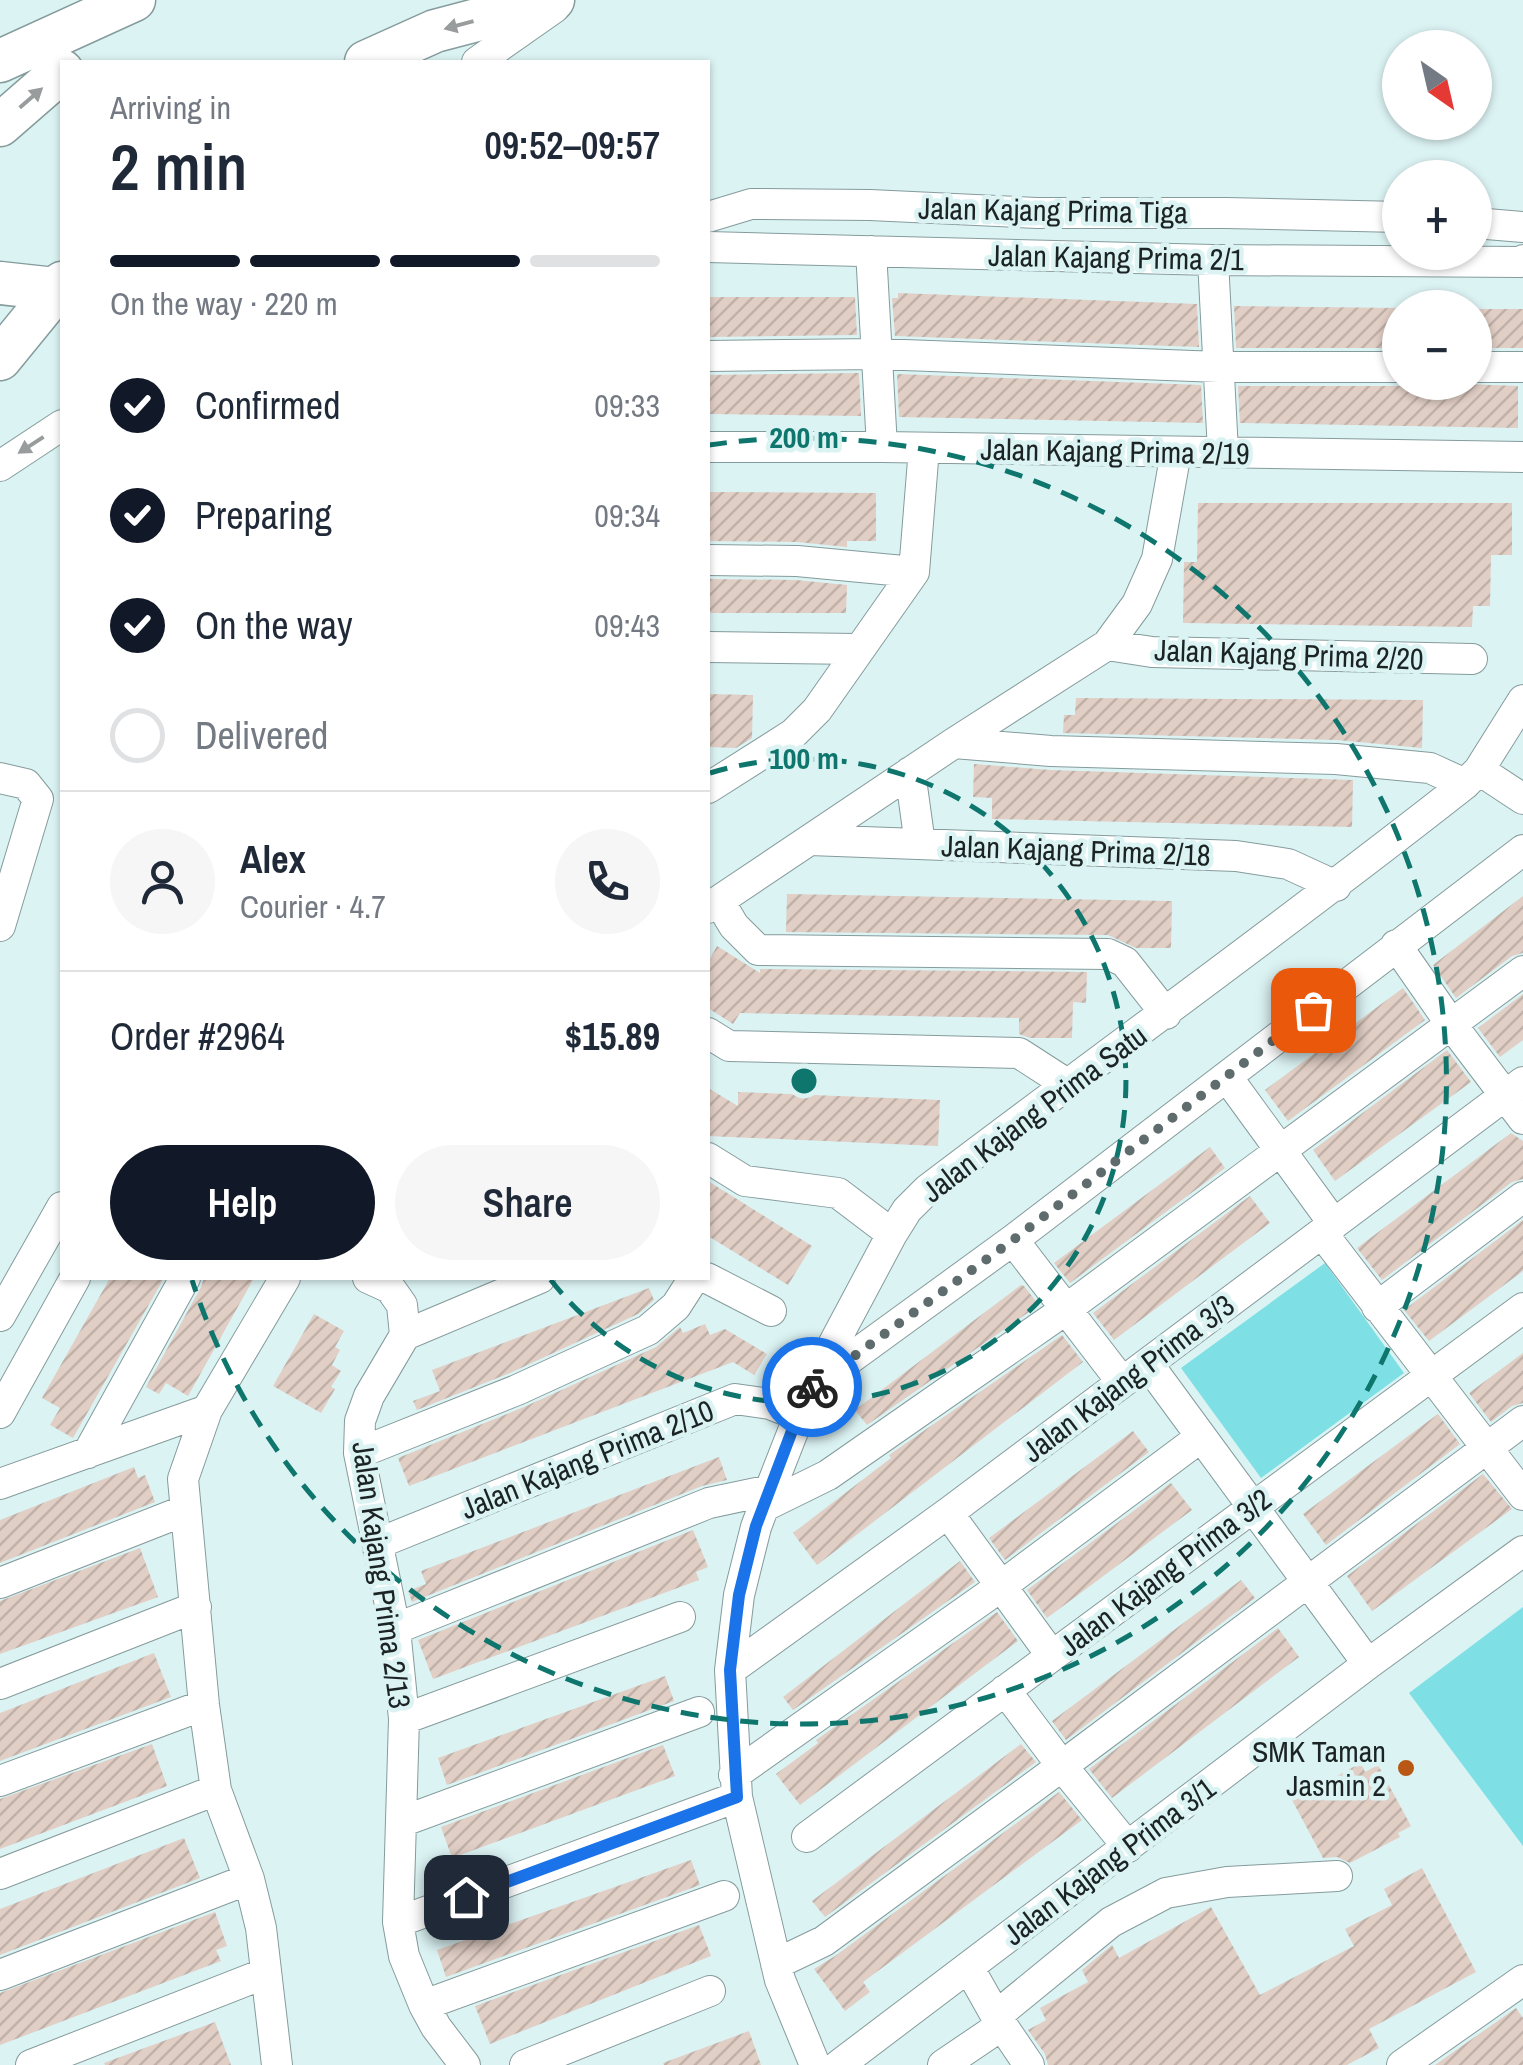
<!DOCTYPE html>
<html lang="en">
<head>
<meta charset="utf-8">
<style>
	:root { --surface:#fff; --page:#f6f6f7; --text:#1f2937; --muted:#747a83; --line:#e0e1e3; --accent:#111827 }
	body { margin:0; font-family:"Archivo Narrow",sans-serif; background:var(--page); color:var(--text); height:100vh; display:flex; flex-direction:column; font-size:38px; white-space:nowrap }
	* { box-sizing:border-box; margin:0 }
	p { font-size:32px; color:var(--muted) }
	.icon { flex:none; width:55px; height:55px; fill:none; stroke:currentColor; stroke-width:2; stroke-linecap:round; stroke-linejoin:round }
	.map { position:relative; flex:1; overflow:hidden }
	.sheet { position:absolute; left:60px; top:60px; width:650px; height:1220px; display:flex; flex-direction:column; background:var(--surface); border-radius:0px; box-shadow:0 2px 8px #0004 }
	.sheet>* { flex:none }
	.needle { width:65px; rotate:146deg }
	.fabs { position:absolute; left:1382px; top:30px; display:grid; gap:20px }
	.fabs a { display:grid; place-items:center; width:110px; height:110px; border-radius:50%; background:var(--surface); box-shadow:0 2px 8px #0004; font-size:50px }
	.pin { position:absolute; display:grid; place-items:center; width:85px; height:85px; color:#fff; margin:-42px; border-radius:20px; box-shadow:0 5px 15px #0006 }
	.courier { position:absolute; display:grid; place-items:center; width:100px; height:100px; margin:-50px; border:8px solid #1a73e8; border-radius:50%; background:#fff; color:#222; box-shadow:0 2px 12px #0007 }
	.overview em { font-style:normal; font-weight:600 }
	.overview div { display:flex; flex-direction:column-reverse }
	.overview { display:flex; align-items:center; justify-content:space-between; height:170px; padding:0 50px }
	h1 { font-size:65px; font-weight:600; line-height:75px }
	.bar { display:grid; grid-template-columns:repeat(4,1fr); gap:15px 10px; align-content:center; height:120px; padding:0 50px }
	.bar i { height:12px; border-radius:8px; background:var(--line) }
	.bar .on { background:var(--accent) }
	.bar p { grid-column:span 4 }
	.line { display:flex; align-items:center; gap:25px; padding:0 50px; border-top:2px solid var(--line) }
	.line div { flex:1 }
	.round { display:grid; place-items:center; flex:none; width:105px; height:105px; border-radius:52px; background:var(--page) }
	ol { padding:0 50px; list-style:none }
	li { display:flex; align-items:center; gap:30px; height:110px }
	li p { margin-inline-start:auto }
	li .icon { padding:10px; border-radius:50%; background:var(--accent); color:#fff; stroke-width:4 }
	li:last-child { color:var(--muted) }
	li i { width:55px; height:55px; border:5px solid var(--line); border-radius:50% }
	.action { display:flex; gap:20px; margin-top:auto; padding:20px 50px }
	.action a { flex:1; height:115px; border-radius:60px; background:var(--accent); color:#fff; font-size:40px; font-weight:600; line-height:115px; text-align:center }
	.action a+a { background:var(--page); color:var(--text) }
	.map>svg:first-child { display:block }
</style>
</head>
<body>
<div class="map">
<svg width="1523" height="2065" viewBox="0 0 1523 2065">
	<defs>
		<pattern id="building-hatch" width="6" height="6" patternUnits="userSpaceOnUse" patternTransform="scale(2.5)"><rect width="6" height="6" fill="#e1cec5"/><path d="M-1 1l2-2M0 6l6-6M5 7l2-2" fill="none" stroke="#c0b1a9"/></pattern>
	</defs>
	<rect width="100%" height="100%" fill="#dcf3f4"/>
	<path fill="#7ee0e5" d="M1325,1263l79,110 -143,105 -80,-110z
		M1523,1607v239l-114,-153z"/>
	<path fill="url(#building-hatch)" d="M898,293l299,11 2,43 -304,-11 -3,-38h6z
		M708,297h147l2,38 -149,2z
		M1234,306l166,2v40h-164z
		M1475,309h48v39h-48z
		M859,373l2,43 -153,-2v-39z
		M897,374l304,11 2,38 -304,-6z
		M1410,382l108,4v42l-278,-5 -2,-37h162z
		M708,492l168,1v48h-29v6l-50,-5 -89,-1z
		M1198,503h314v52h-21l-1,51h-17l-1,21 -289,-4 1,-61h13z
		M708,579l88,1 51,5 -1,28h-138z
		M708,694l45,1 -1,43 -16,10 -28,-1z
		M1076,698l347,2 -1,48 -85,-8 -274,-7 1,-18h11z
		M974,764l76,6 303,10 -1,47 -360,-8v-21l-19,-1z
		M787,894l385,7 -1,47h-35l-28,-13 -322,-3z
		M1523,896v57l-11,3 -56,42 -23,-33z
		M717,946l43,27v-4l327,3 -1,31 -13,-1 -1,36h-42l-11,-4v-16l-279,-5 -7,11 -25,-16v-46z
		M1403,988l22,32 -137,101 -23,-31z
		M1523,994v46l-23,17 -22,-29z
		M1447,1050l24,32 -136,99 -22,-31z
		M708,1088l30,18v-14l202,8 -2,46 -230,-10z
		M1511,1133l12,8v38l-11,3 -130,98 -25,-32z
		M1210,1147l15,21 -155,115 -16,-20z
		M708,1181l104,65 -24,39 -80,-49z
		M1250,1196l20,27 -156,117 -21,-27z
		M1523,1220v51l-94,70 -25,-31z
		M110,1278h54l-91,160 -23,-13 10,-17 -18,-10z
		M204,1278h50l-66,118 -22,-13 -7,11 -13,-7 55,-100z
		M1021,1285l3,1 15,19 -172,120 -12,-15z
		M649,1288l5,12 -16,14 -128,59 -93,37 -4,-9 27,-10 -8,-21z
		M314,1314l30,17 -9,16 5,3 -8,15 9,6 -10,16 4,2 -14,24 -48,-27z
		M705,1324l5,11 15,-6 42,25 -13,21 -21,-13 -324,124 -11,-28 126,-51 132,-60 24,-20 3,6z
		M1062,1335l21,27 -266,203 -24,-32 98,-75 -2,-3z
		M1523,1353v50l-11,3 -21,16 -22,-29z
		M1438,1414l22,30 -134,101 -23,-31z
		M1133,1431l16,21 -144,108 -16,-22z
		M719,1457l8,23 -25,6 -290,116 -4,-11 18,-7 -5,-13z
		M134,1467l4,11 7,-3 10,27 -155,61v-43z
		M1483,1474l29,35 -140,102 -25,-35z
		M1171,1483l21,27 -145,108 -20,-28z
		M693,1530l15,37 -12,5 3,8 -266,99 -15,-39z
		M140,1548l18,49 -158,57v-53z
		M960,1561l15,21 -182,128 -10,-13z
		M1241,1580l14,18 -189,142 -14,-19z
		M997,1612l21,29 -218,164 -24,-31 42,-31 -2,-3z
		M1278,1628l21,29 -187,141 -23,-29z
		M154,1653l17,44 -171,64v-48z
		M665,1676l9,25 -227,84 -9,-27z
		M152,1744l15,42 -167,63v-50z
		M1021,1744l15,18 -211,155 -13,-16z
		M663,1745l12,31 -223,82 -11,-31z
		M1361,1763l4,9 13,-7 33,61 -13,7 2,4 -50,26 -13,-6 -14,1 -31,-58z
		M1059,1792l23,28 -219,162 7,10 -25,19 -31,-42 21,-13z
		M184,1838l16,40 -200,77v-46z
		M691,1860l9,25 -254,92 -9,-27z
		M1422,1868l54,104 -107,57 10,19 -32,17h-299l-3,-11 -17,-24 18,-10 -6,-12 48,-26 -6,-12 30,-25 7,13 92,-51 49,88 94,-49 -9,-17 47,-24 -8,-16z
		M215,1912l12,34 -11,4 5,11 -221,84v-52z
		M699,1925l12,31 -221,88 -15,-38z
		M1516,2008l7,10v47h-88z
		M215,2022l16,43h-126l-1,-2z
		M749,2031l12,34h-97l-1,-2z"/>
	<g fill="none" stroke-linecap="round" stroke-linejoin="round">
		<defs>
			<path id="minor" d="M477,62l77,-54
				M708,217l43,-13 119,1 167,8h189l174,4
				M1475,223l48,4
				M708,247l505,13 307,2 3,-2
				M871,251l11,196
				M1213,260l10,192
				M708,356l169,-2 342,13h181
				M1475,367h48
				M708,447h174l641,10
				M0,466l62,-41
				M708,560l89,1 117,11
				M1107,645l45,7 320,7
				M708,647l150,2
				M954,743l97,8 285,8 94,9 35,16
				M1479,770l44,29
				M910,772l10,72
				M0,778l26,6 12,15 -38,127
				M708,788l85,-54 24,-24 97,-138 10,-124
				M810,840l426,16 52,8 48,22
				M719,901l15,25 24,24 350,4 17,8 41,52
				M708,908l246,-165 153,-98 30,-41 20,-45 19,-107
				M1396,945l55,79 72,95
				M708,1033l21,13 290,7 48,31
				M1227,1077l107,147
				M708,1158l37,23 93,12 54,41
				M1322,1233l201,262
				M1013,1240l109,142
				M368,1278l22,10 12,17 3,30 -36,61 -9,25 -1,32 36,176 9,90 -6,203 6,34 20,49 12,22 29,38
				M707,1278l64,33
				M1377,1307l146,-110
				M0,1316l62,-109
				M405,1335l135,-57
				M1148,1364l220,300
				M815,1384l198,-144 510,-390
				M0,1413l75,-135
				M88,1453l97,-175
				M359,1453l158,-63 131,-60 28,-24 18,-28
				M0,1484l207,-74
				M763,1507l65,-32 237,-165 458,-339
				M948,1513l104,143
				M379,1543l356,-144 35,5 28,11
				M0,1583l186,-73
				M395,1629l314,-126 61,-13
				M730,1670l218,-157 575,-431
				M0,1684l196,-77
				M1005,1690l57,76 66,81
				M404,1719l276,-102
				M734,1775l266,-188 201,-150
				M0,1781l204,-76
				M401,1822l298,-110
				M807,1837l716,-529
				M0,1874l216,-84
				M398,1922l339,-125
				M776,1964l48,-23 238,-175 461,-345
				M969,1968l27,48 115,-94 55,-29 61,-11 110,-6
				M0,1975l249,-96
				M424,2005l300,-109
				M1002,2025l27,40
				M31,2065l235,-92
				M277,2065l-16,-137 -12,-49 -33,-89 -12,-85 -21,-226 24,-69 78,-132
				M525,2065l185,-74
				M815,2065l-35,-85 -43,-183 -7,-127 9,-75 17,-68 14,-37 40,-102 82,-154 15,-24 20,-20c179,-136 362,-267 538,-406l14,-14 44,-70
				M839,2065l529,-401 155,-113
				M943,2065l59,-40 -6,-9
				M1402,2065l121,-85"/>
			<path id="highway" d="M0,61l134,-61
				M366,62l69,-31 118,-31
				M0,125l62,-54
				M0,283l55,6
				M0,359l62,-76"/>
		</defs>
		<use href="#minor" stroke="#859b9c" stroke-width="32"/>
		<use href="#highway" stroke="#859b9c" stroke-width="45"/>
		<use href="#minor" stroke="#fff" stroke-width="30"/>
		<use href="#highway" stroke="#fff" stroke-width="42"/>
	</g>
	<defs><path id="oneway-solid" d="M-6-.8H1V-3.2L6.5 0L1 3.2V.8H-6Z" transform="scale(2.5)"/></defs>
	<g fill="#989c9c">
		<use href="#oneway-solid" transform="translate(459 25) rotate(165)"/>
		<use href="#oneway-solid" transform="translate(31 98) rotate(-41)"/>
		<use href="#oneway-solid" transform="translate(31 445) rotate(147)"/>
	</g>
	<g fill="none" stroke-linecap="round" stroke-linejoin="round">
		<path stroke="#5f6c6d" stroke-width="10" stroke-dasharray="0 18" d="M812,1387l201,-147 300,-230"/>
		<path stroke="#1a73e8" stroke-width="12" d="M466,1897l271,-100 -7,-127 9,-75 17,-69 42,-111 14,-28"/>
	</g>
	<g fill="none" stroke="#0f766e" stroke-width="5" stroke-dasharray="18 12">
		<path d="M710 773A322 322 0 1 1 550 1279"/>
		<path d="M709 445A643 643 0 1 1 192 1280"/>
	</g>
	<circle fill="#b85814" stroke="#dcf3f4" stroke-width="4" cx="1406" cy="1768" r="10"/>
	<g text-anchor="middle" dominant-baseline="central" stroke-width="9" stroke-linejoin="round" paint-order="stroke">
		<g font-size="30" fill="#1b2324" stroke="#dcf3f4">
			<text transform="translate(1053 210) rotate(1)">Jalan Kajang Prima Tiga</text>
			<text transform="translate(1116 257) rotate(1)">Jalan Kajang Prima 2/1</text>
			<text transform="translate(1115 451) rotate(1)">Jalan Kajang Prima 2/19</text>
			<text transform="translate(1289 654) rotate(2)">Jalan Kajang Prima 2/20</text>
			<text transform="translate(1076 850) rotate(2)">Jalan Kajang Prima 2/18</text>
			<text transform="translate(1034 1113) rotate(-37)">Jalan Kajang Prima Satu</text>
			<text transform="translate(1128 1378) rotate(-37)">Jalan Kajang Prima 3/3</text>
			<text transform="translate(587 1459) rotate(-22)">Jalan Kajang Prima 2/10</text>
			<text transform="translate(1165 1572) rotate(-37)">Jalan Kajang Prima 3/2</text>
			<text transform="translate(382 1575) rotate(82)">Jalan Kajang Prima 2/13</text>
			<text transform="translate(1109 1861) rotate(-37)">Jalan Kajang Prima 3/1</text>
		</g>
		<g font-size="30" fill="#1b2324" stroke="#dcf3f4" text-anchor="end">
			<text x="1386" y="1751">SMK Taman<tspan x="1386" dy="34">Jasmin 2</tspan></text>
		</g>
	</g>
	<circle cx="804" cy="1081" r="15" fill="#0f766e" stroke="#dcf3f4" stroke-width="5"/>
	<g font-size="30" text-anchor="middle" font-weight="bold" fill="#0f766e" stroke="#dcf3f4" stroke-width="9" stroke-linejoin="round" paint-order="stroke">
		<text x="804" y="448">200 m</text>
		<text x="804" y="769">100 m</text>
	</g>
</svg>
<div class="fabs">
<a><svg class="needle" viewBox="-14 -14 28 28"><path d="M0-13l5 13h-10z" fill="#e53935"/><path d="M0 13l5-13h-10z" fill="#747a83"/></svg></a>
<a>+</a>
<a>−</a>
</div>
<div class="pin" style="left:1313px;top:1010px;background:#ea580c"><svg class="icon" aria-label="bag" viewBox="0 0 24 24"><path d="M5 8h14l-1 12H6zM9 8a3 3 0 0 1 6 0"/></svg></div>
<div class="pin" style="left:466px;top:1897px;background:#1f2937"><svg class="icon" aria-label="home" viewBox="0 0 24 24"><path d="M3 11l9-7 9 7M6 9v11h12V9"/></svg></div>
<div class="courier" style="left:812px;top:1387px"><svg class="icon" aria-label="bike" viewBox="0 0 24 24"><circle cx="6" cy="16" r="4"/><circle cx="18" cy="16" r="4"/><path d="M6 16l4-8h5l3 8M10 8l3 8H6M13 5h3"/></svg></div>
<section class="sheet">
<div class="overview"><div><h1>2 min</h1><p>Arriving in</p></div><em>09:52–09:57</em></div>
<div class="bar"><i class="on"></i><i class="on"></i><i class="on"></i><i></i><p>On the way · 220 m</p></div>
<ol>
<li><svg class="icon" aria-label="check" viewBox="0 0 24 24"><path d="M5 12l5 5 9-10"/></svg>Confirmed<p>09:33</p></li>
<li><svg class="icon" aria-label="check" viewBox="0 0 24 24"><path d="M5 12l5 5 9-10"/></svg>Preparing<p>09:34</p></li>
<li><svg class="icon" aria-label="check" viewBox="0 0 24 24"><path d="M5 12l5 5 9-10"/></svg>On the way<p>09:43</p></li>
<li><i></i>Delivered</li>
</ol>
<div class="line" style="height:180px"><a class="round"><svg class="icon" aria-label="person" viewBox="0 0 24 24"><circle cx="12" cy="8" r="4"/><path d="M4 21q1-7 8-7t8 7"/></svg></a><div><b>Alex</b><p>Courier · 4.7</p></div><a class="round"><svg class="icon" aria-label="phone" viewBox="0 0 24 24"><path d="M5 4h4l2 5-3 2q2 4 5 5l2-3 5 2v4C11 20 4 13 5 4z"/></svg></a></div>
<div class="line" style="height:130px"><div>Order #2964</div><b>$15.89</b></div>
<div class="action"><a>Help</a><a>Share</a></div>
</section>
</div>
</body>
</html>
